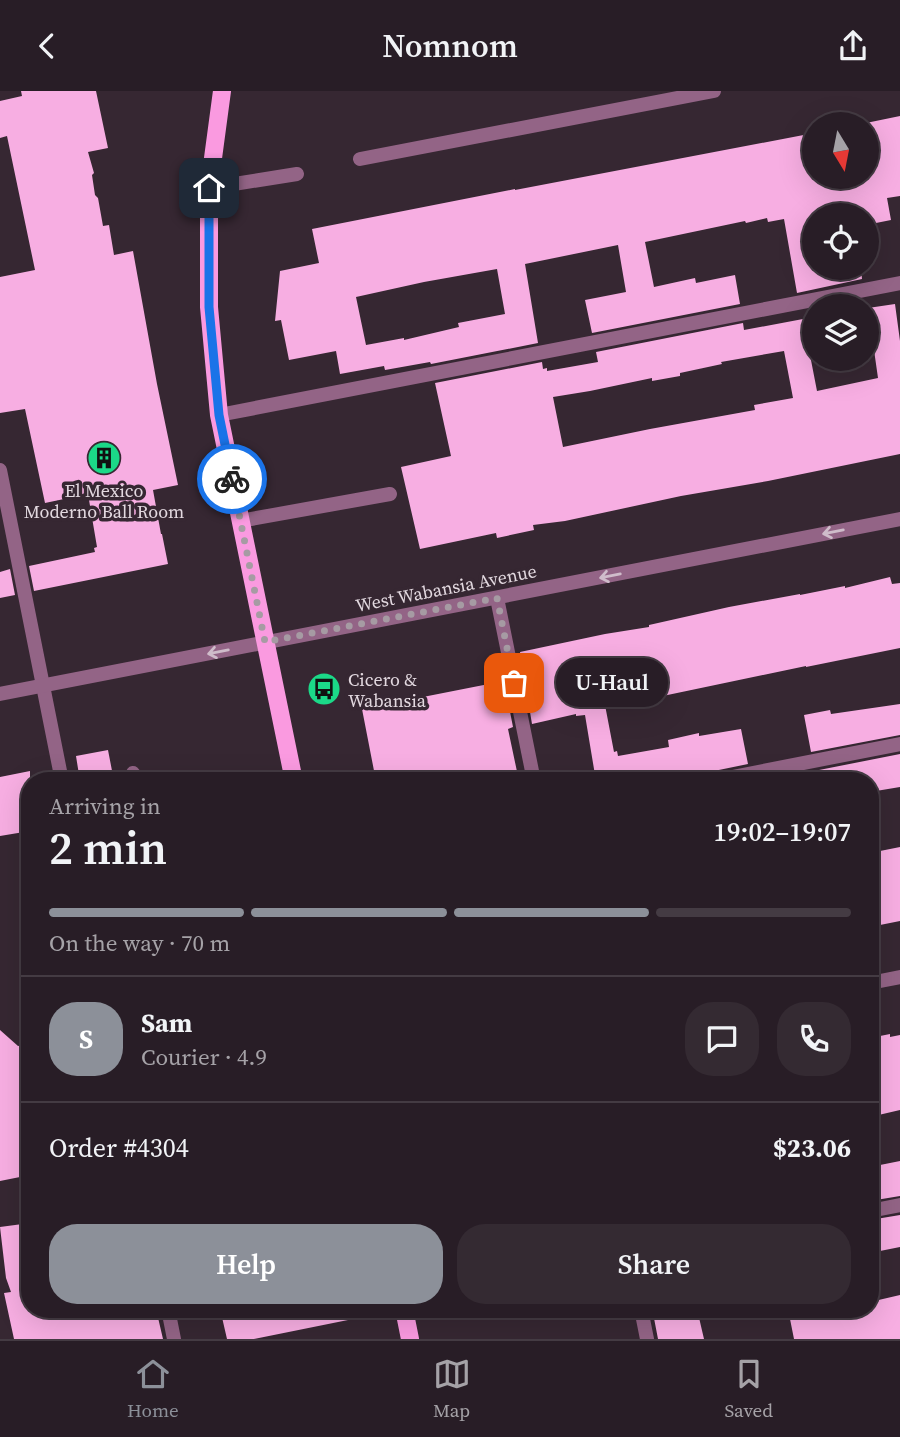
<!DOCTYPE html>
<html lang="en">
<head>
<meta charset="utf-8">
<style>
	:root { --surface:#281d26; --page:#342a32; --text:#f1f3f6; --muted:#a5a2a7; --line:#443b43; --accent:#8c9099 }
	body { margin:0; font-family:"Source Serif 4",serif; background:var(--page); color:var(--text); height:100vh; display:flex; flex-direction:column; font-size:26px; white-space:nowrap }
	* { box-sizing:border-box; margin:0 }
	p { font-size:23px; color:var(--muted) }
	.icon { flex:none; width:38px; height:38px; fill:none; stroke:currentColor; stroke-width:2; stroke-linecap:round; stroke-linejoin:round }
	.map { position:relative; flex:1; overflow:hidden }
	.details { position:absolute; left:21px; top:681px; width:858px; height:546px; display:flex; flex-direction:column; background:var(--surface); border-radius:28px; box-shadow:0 7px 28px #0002,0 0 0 2px var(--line) }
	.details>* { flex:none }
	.needle { width:46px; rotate:170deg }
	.controls { position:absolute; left:802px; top:21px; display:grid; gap:14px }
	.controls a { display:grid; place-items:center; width:77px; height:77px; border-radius:50%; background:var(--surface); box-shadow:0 7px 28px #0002,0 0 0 2px var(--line); font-size:35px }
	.pin { position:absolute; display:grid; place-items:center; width:60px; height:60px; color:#fff; margin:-30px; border-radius:14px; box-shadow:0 4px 10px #0006 }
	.courier { position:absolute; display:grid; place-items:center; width:70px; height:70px; margin:-35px; border:5px solid #1a73e8; border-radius:50%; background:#fff; color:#222; box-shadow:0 2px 9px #0007 }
	.bubble { position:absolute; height:49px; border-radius:24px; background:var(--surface); box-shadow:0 7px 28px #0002,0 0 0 2px var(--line); font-size:23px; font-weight:600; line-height:49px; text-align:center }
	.headline em { font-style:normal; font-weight:600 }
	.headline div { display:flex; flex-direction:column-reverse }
	.headline { display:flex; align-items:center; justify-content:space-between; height:119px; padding:0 28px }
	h1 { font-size:46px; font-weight:600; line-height:52px }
	.bar { display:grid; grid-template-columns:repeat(4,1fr); gap:10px 7px; align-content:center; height:84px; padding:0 28px }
	.bar i { height:9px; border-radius:5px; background:var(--line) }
	.bar .on { background:var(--accent) }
	.bar p { grid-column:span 4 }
	.line { display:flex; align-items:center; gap:18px; padding:0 28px; border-top:2px solid var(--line) }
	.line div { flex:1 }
	.round { display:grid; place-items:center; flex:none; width:74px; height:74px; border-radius:28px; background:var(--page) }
	.button { display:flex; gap:14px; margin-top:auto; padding:14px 28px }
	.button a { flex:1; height:80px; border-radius:28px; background:var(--accent); color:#fff; font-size:28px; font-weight:600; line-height:80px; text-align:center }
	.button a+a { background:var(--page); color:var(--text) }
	header { display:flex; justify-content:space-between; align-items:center; height:91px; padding:0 28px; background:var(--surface); font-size:32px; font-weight:600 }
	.tabs { display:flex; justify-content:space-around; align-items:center; height:98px; border-top:2px solid var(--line); background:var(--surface); font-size:19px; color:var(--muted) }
	.tabs a { display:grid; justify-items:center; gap:4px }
	.tabs .on { color:var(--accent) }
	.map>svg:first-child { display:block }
</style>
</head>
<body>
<header><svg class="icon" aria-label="back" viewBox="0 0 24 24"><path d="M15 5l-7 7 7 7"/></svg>Nomnom<svg class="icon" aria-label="share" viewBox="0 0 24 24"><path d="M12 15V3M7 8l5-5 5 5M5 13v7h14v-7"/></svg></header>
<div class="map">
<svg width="900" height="1248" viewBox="0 0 900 1248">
	<rect width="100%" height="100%" fill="#362732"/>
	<path fill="#f7aee2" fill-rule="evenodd" d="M21,0h75l12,57 -20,4 6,21 -2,2 3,20 3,3 5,28 6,-1 5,30 19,-4 24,133 21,101 -25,5 8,44h1l6,30 -134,27 -5,-25 66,-14 -1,-4 3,-1 -9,-53 -43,9 -20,-94 -25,4v-136l35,-7 -28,-134 -7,2v-37l22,-5z
		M900,25v80l-13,2 4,22 -25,5v-10h-52v53h47l1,11 -65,14 -13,-74 -16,3 -1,-4 -21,5 -1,-2 -100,21 9,45 41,-9 1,5 39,-8 5,29 -148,29 -7,-33 41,-8 -8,-47 -93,19 13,79 -107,21 -1,-2 -45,8 -1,-4 -44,8 -4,-23 -47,9 -8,-40 -6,1 5,-50 39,-8 -7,-34 203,-40v1l299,-57v44h52v-54zM497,178l8,45 -47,9 1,4 -55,13v-2l-38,7 -10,-48 68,-15z
		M895,213l5,37v113l-132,27 -87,15 -116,25 -32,4 1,5 -37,8 -1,-5 -76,16 -19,-82 50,-11 -16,-73 107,-21 1,7 4,-1v3l51,-9 -2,-10 147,-29 1,7 59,-11 14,72 61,-13 -10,-70zM784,260l9,47 -39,7 1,5 -105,19 -87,18 -10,-50 37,-6 62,-13v3l28,-5v-3l42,-9 -1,-2z
		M10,478l5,26 -15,3v-26z
		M890,486l2,7 8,-1v65l-94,19v-1l-148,31 -53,8 9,47 3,-1 1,5 51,-9 -1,-7 31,-7v3l42,-7 7,35 -39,8 -4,2 -2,7h-7l-1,-9 -50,9h-49l-11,-66 -9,1v-2l-44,10 -12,-72 85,-18 44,-7v-2l80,-18 71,-13v1l45,-9v2z
		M504,590l9,46 -5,2 11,52h-143l-14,-72z
		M900,613v31l-89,17 -7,-37 26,-5 1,4z
		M108,659l6,31h-34l-4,-25z
		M900,663v33l-30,5v-11h-54l-2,-10z
		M30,680v60l-30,5v-59z
		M900,756v74l-30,6v-74z
		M0,939l18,16 12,-2v131l-30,6z
		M890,943v3l10,-2v75l-30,7v-79z
		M900,1070v35l-30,5v-34z
		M900,1124v32l-30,6v-33z
		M30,1132v86h126l7,30h-149l-10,-46 7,-1 -5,-14 -6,-51z
		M900,1204v44h-106l-6,-30h82v-7z
		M239,1218h108l1,11 -94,19h-27l-6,-26z
		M672,1218h25l7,30h-46l-5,-26z"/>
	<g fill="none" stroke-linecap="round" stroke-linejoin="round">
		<path stroke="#936486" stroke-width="14" d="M219,324l681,-132
			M0,379l62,311
			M240,430l150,-27
			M497,507l37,183
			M133,682l1,8
			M712,690l188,-37
			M870,1120l30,-6
			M168,1218l6,30
			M641,1218l6,30"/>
		<path stroke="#936486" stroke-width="14" d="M360,68l354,-68
			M209,97l88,-14
			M0,603l900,-175
			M870,892l30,-6"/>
		<path stroke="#fa9ae0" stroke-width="18" d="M222,0l-13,97v119l10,108 75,366
			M404,1218l6,30"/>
	</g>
	<defs><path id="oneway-shaft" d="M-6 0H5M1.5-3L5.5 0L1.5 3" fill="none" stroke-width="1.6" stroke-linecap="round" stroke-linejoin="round" transform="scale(1.75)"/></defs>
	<g stroke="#cfbcca">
		<use href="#oneway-shaft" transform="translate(833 441) rotate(169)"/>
		<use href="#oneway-shaft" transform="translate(610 485) rotate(169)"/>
		<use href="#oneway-shaft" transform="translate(218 561) rotate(169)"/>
	</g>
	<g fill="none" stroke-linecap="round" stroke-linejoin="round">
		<path stroke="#a69ba3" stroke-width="7" stroke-dasharray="0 12.6" d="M232,388l33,163 232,-44 17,85"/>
		<path stroke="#1a73e8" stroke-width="9" d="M209,97v119l10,108 13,64"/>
	</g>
	<defs>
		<symbol id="building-disc" viewBox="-11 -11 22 22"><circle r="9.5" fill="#1bd988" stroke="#362732"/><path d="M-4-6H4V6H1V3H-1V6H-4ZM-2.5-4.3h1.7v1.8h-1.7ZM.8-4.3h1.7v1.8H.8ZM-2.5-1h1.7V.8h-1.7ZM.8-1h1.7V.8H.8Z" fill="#111"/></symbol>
		<symbol id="bus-disc" viewBox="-11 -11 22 22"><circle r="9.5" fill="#1bd988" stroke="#362732"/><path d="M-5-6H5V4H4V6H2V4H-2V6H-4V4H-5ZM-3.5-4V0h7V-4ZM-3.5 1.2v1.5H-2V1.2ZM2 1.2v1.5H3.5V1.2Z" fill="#111"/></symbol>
	</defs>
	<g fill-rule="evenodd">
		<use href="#building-disc" x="85" y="348" width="38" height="38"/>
		<use href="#bus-disc" x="305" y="579" width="38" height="38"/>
	</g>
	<g text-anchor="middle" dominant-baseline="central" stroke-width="7" stroke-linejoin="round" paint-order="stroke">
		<g font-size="18" fill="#e3d9e0" stroke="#362732">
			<text x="104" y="399">El Mexico<tspan x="104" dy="21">Moderno Ball Room</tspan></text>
			<text x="348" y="588" text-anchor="start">Cicero &amp;<tspan x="348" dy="21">Wabansia</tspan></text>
		</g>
		<g font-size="18" fill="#e3d9e0" stroke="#362732">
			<text transform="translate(446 497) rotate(-11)">West Wabansia Avenue</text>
		</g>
	</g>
</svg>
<div class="controls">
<a><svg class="needle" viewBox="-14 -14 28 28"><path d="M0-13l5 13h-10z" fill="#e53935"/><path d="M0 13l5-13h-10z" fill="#a5a2a7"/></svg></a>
<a><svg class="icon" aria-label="locate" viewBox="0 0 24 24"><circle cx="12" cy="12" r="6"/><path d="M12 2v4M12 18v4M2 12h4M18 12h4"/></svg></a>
<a><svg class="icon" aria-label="layers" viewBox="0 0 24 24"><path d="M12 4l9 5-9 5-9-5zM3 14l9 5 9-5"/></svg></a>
</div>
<div class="pin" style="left:514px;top:592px;background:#ea580c"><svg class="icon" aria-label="bag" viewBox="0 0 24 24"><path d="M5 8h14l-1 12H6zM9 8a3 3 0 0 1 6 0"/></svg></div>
<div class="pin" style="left:209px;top:97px;background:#1f2937"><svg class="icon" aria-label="home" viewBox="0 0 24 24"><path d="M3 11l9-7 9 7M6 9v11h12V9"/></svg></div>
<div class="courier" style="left:232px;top:388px"><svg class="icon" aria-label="bike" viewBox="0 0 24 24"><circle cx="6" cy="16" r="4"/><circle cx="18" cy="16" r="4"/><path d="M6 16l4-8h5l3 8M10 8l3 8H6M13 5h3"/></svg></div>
<div class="bubble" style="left:556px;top:567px;width:112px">U-Haul</div>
<section class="details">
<div class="headline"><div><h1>2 min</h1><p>Arriving in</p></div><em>19:02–19:07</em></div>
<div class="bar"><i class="on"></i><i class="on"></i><i class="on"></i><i></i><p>On the way · 70 m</p></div>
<div class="line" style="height:126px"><b class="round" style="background:var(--accent);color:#fff">S</b><div><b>Sam</b><p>Courier · 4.9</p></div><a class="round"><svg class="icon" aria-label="chat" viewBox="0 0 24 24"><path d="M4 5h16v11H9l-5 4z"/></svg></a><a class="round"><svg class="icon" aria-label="phone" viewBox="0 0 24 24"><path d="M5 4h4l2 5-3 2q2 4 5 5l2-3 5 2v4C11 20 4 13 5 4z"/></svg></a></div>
<div class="line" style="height:91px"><div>Order #4304</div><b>$23.06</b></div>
<div class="button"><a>Help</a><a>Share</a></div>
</section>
</div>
<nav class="tabs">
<a class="on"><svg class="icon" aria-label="home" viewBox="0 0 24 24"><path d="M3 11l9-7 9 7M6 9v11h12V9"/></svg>Home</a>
<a><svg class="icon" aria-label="map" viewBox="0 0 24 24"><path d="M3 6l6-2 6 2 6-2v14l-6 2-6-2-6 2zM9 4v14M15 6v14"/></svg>Map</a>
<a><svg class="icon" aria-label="saved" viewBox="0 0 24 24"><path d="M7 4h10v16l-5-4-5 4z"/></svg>Saved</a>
</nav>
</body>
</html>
